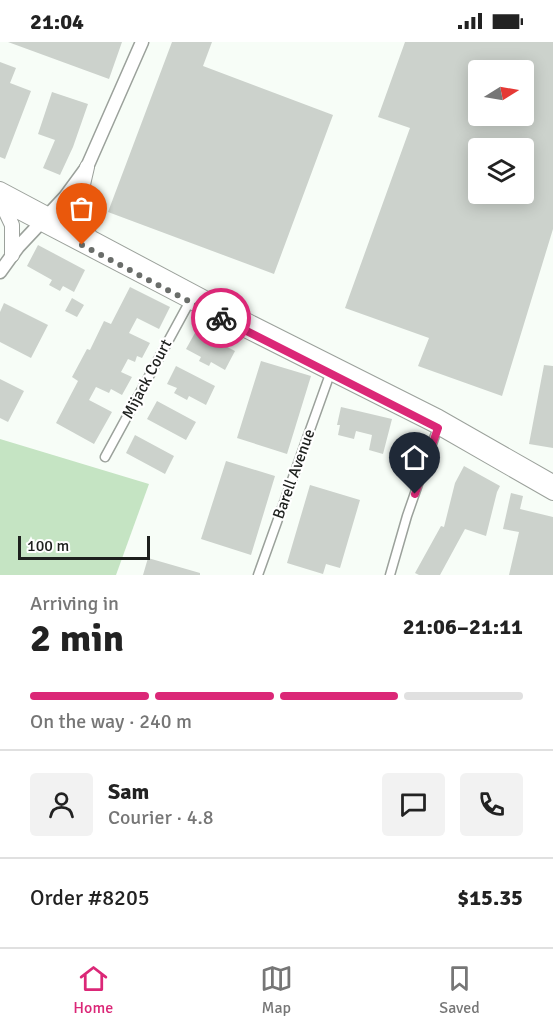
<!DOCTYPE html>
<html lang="en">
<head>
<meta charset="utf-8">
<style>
	:root { --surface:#fff; --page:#f2f2f2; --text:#222; --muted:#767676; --line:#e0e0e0; --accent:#db2777 }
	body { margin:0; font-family:Signika,sans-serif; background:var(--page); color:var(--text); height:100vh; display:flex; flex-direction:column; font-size:22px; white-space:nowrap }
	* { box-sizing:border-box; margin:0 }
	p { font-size:20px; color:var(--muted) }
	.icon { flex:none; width:33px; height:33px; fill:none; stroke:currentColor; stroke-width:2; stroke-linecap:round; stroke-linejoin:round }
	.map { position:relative; height:533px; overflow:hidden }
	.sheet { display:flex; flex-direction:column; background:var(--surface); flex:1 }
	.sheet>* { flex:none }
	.needle { width:39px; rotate:79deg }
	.buttons { position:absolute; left:468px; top:18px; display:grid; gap:12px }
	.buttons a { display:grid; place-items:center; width:66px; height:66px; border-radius:6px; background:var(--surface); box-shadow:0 3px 15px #0003; font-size:30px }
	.scale { position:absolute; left:18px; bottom:15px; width:132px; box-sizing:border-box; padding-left:6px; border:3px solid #1e201e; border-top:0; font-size:16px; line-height:21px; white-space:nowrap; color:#1e201e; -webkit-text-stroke:4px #fff; paint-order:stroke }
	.pin { position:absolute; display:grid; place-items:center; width:51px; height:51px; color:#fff; margin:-62px -26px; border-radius:50% 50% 50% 0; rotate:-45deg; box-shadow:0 0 6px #0007 }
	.pin .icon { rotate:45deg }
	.courier { position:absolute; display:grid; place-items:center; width:60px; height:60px; margin:-30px; border:4px solid #db2777; border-radius:50%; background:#fff; color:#222; box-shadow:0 2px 8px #0007 }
	.head em { font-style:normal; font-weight:800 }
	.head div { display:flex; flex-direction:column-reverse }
	.head { display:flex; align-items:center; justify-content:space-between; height:102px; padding:0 30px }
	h1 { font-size:39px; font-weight:800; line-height:45px }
	.bar { display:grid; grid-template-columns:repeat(4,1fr); gap:9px 6px; align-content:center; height:72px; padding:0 30px }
	.bar i { height:8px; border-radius:4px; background:var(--line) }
	.bar .active { background:var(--accent) }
	.bar p { grid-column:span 4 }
	.line { display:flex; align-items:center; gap:15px; padding:0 30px; border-top:2px solid var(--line) }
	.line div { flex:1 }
	.round { display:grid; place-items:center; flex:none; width:63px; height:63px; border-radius:6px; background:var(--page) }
	.status { display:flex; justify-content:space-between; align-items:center; height:42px; padding:0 30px; background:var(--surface); direction:ltr }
	.status svg { height:16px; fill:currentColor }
	.tabs { display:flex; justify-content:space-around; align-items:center; height:84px; border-top:2px solid var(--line); background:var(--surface); font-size:16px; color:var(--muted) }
	.tabs a { display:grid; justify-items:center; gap:3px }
	.tabs .active { color:var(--accent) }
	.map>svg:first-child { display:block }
</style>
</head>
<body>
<div class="status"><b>21:04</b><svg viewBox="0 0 49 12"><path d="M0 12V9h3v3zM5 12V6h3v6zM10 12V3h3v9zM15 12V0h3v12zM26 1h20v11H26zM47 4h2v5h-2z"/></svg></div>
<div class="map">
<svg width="553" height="533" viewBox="0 0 553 533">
	<rect width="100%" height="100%" fill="#f7fdf7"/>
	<path fill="#c5e4c3" d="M0,397l149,45 -33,91h-116z"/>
	<path fill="#ccd2cc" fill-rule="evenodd" d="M8,0h114l-13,37z
		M172,0h40l-9,24 130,49 -59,159 -166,-62z
		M405,0h148v187l-51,167 -84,-30 11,-28 -84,-30 65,-180 -32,-11zM478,28h46v46h-46zM478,106h46v46h-46z
		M0,20l16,6 -6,15 21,8 -26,68 -5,-2z
		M52,50l36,12 -15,43 -13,28 -17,-7 12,-28 -17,-6z
		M38,203l47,25 -11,22 -11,-6 -3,5 -11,-6 3,-5 -25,-14z
		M130,245l40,20 -11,22 -22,-11 -8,15 21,10 -8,15 -5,-2 -2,6 -7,-3 -7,13 11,5 -10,18 -11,-6 -2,4 -13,-6 -7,13 23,12 -18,32 -38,-21 22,-42 -6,-4 15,-28 3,1 14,-29 7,3z
		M72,256l12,7 -7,12 -12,-6z
		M4,261l44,22 -17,33 -31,-16v-30z
		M196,289l39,20 -10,19 -14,-8 -2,4 -10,-5 2,-4 -15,-8z
		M261,319l50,15 -24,78 -50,-16z
		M544,323l9,1v82l-24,-4z
		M176,324l39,20 -9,19 -17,-9 -2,4 -13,-7 3,-5 -10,-4z
		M0,337l24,12 -16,31 -8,-4z
		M157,359l39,21 -10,18 -39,-21z
		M341,365l51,12 -9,35 -14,-4 3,-15 -16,-4 -2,8 -16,-4 2,-10h-3z
		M135,393l39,21 -9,18 -39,-21z
		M403,397l17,8 -3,8 -17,-7z
		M226,419l49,15 -24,79 -50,-16z
		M464,424l36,20 -3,6 -11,44 -21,-7 -25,46h-21l-4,-2 26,-47 3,1 11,-44z
		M310,443l50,15 -20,68 -14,-4 -3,10 -36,-11z
		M511,451l12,3 -3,13 33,8v58h-44l10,-43 -16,-3z
		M148,516l52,15v2h-57z"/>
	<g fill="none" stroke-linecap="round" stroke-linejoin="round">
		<defs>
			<path id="street" d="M105,415l85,-156
				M258,533l72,-201
				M390,533l17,-59 31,-89"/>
			<path id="secondary" d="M0,230l18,-25 47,-50 22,-30 55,-125"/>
			<path id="primary" d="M87,125c-7,32 -13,41 4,71
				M0,147l252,134 187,94 114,65
				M0,160l245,128 193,97 115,66
				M2,162l10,21v30"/>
		</defs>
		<use href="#street" stroke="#9ba19b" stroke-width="11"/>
		<use href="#secondary" stroke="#9ba19b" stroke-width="15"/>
		<use href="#primary" stroke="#9ba19b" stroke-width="16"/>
		<use href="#street" stroke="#fff" stroke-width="8"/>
		<use href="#secondary" stroke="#fff" stroke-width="12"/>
		<use href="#primary" stroke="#fff" stroke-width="14"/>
	</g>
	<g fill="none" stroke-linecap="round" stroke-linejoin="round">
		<path stroke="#6a6d6a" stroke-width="6" stroke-dasharray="0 10.8" d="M82,203l139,73"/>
		<path stroke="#db2777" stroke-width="8" d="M221,276l217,110 -23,66"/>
	</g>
	<g text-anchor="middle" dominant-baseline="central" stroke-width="4.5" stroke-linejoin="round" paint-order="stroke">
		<g font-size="16" fill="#1e201e" stroke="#fff">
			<text transform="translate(147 337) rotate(-62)">Mijack Court</text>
			<text transform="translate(294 432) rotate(-70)">Barell Avenue</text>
		</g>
	</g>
</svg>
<div class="buttons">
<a><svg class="needle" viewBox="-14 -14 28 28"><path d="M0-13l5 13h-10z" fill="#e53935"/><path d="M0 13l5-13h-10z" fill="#767676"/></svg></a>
<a><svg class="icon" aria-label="layers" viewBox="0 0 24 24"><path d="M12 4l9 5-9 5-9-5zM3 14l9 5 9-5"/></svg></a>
</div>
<div class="scale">100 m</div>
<div class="pin" style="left:82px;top:203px;background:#ea580c"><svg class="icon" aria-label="bag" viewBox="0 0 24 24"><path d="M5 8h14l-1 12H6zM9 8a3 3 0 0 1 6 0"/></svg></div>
<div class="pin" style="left:415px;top:452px;background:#1f2937"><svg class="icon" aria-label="home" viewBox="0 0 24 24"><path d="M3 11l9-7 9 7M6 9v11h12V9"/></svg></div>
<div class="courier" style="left:221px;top:276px"><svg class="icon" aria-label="bike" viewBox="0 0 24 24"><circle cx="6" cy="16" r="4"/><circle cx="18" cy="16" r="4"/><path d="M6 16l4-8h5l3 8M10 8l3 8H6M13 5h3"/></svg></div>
</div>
<section class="sheet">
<div class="head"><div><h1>2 min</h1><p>Arriving in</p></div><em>21:06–21:11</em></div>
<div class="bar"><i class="active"></i><i class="active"></i><i class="active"></i><i></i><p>On the way · 240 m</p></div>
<div class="line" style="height:108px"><a class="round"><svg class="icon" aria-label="person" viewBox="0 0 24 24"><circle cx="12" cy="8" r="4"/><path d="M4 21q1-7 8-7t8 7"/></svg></a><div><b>Sam</b><p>Courier · 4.8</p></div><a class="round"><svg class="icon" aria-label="chat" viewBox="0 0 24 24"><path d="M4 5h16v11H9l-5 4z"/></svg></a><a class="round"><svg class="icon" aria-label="phone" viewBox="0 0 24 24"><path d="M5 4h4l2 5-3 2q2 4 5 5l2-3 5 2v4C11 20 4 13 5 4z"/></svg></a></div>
<div class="line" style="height:78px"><div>Order #8205</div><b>$15.35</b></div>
</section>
<nav class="tabs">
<a class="active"><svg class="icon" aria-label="home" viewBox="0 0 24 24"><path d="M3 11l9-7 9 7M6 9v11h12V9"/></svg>Home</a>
<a><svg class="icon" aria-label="map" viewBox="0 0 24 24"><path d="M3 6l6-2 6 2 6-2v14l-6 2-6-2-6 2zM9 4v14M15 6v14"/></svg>Map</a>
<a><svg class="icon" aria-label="saved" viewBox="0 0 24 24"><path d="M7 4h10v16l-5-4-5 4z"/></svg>Saved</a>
</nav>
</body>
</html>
